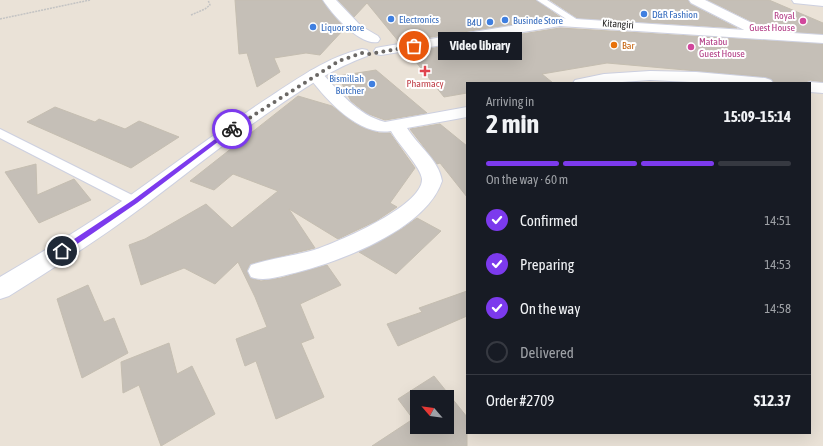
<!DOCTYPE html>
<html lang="en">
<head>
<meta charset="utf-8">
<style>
	:root { --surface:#171b24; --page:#20242c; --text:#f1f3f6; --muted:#9ea1a6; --line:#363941; --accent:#7c3aed }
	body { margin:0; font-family:"Asap Condensed",sans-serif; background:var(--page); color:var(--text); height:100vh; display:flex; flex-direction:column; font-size:15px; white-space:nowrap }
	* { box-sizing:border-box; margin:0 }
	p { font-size:13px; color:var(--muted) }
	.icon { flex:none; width:22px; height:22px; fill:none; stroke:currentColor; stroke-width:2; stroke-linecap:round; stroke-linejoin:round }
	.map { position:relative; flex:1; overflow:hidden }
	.side { position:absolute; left:466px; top:82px; width:345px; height:352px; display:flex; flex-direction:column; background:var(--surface); border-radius:0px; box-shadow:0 4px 16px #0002 }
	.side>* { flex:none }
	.needle { width:26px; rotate:298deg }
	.tools { position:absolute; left:410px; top:390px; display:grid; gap:8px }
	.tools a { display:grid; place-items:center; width:44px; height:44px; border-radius:0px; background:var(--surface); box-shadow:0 4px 16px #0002; font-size:20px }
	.pin { position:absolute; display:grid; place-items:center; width:34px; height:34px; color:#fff; margin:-17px; border:2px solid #fff; border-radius:50%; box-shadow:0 1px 4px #0007 }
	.courier { position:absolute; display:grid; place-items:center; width:40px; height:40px; margin:-20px; border:3px solid #7c3aed; border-radius:50%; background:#fff; color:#222; box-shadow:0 1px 5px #0007 }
	.bubble { position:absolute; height:28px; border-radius:0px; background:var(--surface); box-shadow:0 4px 16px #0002; font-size:13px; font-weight:700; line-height:28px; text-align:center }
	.summary em { font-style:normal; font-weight:700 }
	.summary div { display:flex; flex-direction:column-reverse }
	.summary { display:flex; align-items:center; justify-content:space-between; height:68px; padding:0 20px }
	h1 { font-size:26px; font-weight:700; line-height:30px }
	.bar { display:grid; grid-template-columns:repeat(4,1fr); gap:6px 4px; align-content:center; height:48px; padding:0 20px }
	.bar i { height:5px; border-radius:3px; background:var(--line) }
	.bar .active { background:var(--accent) }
	.bar p { grid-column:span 4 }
	.line { display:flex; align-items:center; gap:10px; padding:0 20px; border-top:1px solid var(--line) }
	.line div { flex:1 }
	ol { padding:0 20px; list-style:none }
	li { display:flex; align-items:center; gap:12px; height:44px }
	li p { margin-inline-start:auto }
	li .icon { padding:4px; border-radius:50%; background:var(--accent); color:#fff; stroke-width:4 }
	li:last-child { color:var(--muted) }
	li i { width:22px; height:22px; border:2px solid var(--line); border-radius:50% }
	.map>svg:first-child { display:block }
</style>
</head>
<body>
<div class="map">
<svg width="823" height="446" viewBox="0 0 823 446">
	<rect width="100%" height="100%" fill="#eae2d7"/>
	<path fill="#c5bfb7" stroke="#c5beb1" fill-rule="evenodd" d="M235,0h87l10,14 13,14 -25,27 -14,-2 -32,5 6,14 -23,15 -10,-34 -8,1z
		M338,0h198l24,17 -161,25 -32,-39 -13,14z
		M550,0h138l2,4 47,24 -160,-10z
		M708,0h61l54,23v11l-54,-4z
		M560,28l263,16v38l-13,-2 -4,3h-32l-3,-4 -6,-2 -158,-14 -65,11 11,9h-86v10l-23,4 -36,-45z
		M376,70l51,43 -42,7 -19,-7 -15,-12 -13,-25z
		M298,96l34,10 22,17 12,6 13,4h11l25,35 -25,35 7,4 -21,14 -38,18 -49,-30 26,39 -65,16 -3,6 3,8 11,3 20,-3 46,-13 14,20 -41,19 14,34 -13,5 23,54 -48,22 -20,-58 -11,5 -9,-27 31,-12 -12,-30 -17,-35 -23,22 -31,-16 -43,17 -12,-40 16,-6 61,-35 26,24 46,-37 -45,-17 -19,16 -24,-9z
		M55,107l40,15 4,-3 26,10 14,-8 40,16 -48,31 -104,-46z
		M440,124l27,22v51l-27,-34 -3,1 -27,-35z
		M36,164l1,31 37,-16 17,21 -52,23 -34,-51z
		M417,218l24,13 -45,43 -37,-22 41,-22z
		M88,285l16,37 10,-4 14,35 -46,25 -25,-79z
		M467,291v25l-69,30 -11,-22 35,-12 -3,-4z
		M169,343l8,31 15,-8 23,48 -54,32 -22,-61 -16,8 -2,-31z
		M434,376l33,41v29h-95l41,-27 -15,-20zM417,397h30v30h-30z"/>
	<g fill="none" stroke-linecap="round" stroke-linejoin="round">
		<defs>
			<path id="lane" d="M537,0h10l34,22 -1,2h-6z
				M0,129l140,70 2,3 -2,3 -5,2 -5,-2 -130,-67z"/>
			<path id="street" d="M689,0h16l63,31 2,3 -2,3 -5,1 -5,-1 -67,-34z
				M792,0h31v6l-29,-3z
				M315,69l5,2c19,20 37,44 65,51l82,-15v10l-60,11c11,18 32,32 35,53 -16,49 -105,82 -152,93 -13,3 -26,8 -39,3l-3,-6 3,-6c21,-7 42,-9 63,-15 22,-7 109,-44 108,-71 -1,-12 -24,-35 -31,-48 -32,6 -67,-33 -84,-57l3,-3z
				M650,71l46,1 69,6 6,2 2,3h-62l-61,-3 -42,3h-35l2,-3 29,-6z
				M810,82l13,1v10l-13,-1v-9h-3z"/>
			<path id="secondary" d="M323,0h13l25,26 17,10 2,3 -2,3c-18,4 -46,-28 -55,-42z
				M560,18l263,17v8l-263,-17 -179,29 -5,-1 -2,-3 2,-3 5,-1z
				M362,49l5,1 2,3 -2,3c-35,13 -58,29 -89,50 -46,31 -89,66 -133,99 -44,33 -90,62 -136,91l-9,3v-22c43,-25 87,-52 128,-80 48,-34 94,-69 143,-101 29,-19 57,-39 91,-47z"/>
		</defs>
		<use href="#lane" stroke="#cdd0e0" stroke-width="2"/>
		<use href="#street" stroke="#cdd0e0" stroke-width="2"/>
		<use href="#secondary" stroke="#cdd0e0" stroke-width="2"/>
		<path stroke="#c3c3c3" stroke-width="1.5" stroke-dasharray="2 1" stroke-linecap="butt" d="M191,15l14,-6 5,-4 -2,-5
			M0,19l90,-19"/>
		<use href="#lane" fill="#fff" fill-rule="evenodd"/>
		<use href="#street" fill="#fff" fill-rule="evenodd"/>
		<use href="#secondary" fill="#fff" fill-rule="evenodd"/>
	</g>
	<path fill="#7c3aed" d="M230,128l5,1 -98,74 -73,50h-5v-4l74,-49z"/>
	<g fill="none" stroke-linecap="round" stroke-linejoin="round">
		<path stroke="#6b6865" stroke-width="4" stroke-dasharray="0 7.2" d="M232,129l107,-68 23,-8 7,1 45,-8"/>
	</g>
	<g fill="#3f7fe0" stroke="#fff" stroke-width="1.5">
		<circle cx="644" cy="14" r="4"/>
		<circle cx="391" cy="19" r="4"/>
		<circle cx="505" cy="20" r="4"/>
		<circle cx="490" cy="22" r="4"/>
		<circle cx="313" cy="27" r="4"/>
		<circle cx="372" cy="84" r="4"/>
	</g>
	<g fill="#d1479c" stroke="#fff" stroke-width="1.5">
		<circle cx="803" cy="21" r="4"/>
		<circle cx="691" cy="47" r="4"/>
	</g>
	<circle fill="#e8710a" stroke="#fff" stroke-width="1.5" cx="614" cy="45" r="4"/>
	<path fill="#e0444e" stroke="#fff" stroke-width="1.5" d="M423 65h4v4h4v4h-4v4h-4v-4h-4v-4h4z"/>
	<g text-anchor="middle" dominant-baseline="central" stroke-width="4" stroke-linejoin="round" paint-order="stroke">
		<g font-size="10" fill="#366cbe" stroke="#fff" text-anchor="start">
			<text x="652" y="14">D&amp;R Fashion</text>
			<text x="399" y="19">Electronics</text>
			<text x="513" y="20">Businde Store</text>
			<text x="482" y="22" text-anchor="end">B4U</text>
			<text x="321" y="27">Liquor store</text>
			<text x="364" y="78" text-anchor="end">Bismillah<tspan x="364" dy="12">Butcher</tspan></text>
		</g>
		<g font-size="10" fill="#b23c85" stroke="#fff" text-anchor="end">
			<text x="795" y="15">Royal<tspan x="795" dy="12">Guest House</tspan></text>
			<text x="699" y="41" text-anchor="start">Matabu<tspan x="699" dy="12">Guest House</tspan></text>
		</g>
		<g font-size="10" fill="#272727" stroke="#fff">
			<text transform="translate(618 24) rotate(4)">Kitangiri</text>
		</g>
		<g font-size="10" fill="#c56008" stroke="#fff" text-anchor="start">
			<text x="622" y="45">Bar</text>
		</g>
		<g font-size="10" fill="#be3a42" stroke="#fff">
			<text x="425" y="83">Pharmacy</text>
		</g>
	</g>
</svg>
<div class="tools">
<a><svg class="needle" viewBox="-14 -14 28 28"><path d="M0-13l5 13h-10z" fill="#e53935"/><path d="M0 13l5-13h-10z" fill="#9ea1a6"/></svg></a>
</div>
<div class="pin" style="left:414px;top:46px;background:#ea580c"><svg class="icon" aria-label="bag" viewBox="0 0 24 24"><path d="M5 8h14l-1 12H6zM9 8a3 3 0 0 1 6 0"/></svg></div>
<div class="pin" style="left:62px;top:251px;background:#1f2937"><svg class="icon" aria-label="home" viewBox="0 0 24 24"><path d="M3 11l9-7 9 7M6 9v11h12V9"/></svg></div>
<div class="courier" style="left:232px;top:129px"><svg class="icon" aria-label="bike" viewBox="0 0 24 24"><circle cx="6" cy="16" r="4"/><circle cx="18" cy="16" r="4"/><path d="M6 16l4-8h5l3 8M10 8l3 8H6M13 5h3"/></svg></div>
<div class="bubble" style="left:438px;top:32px;width:84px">Video library</div>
<section class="side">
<div class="summary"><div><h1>2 min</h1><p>Arriving in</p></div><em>15:09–15:14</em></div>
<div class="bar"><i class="active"></i><i class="active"></i><i class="active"></i><i></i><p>On the way · 60 m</p></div>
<ol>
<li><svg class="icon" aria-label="check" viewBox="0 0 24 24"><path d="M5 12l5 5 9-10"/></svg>Confirmed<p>14:51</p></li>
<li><svg class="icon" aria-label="check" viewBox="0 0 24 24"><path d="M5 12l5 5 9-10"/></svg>Preparing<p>14:53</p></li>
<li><svg class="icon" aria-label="check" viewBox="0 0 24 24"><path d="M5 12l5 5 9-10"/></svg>On the way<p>14:58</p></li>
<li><i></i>Delivered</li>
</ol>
<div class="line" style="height:52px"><div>Order #2709</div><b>$12.37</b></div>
</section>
</div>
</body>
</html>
